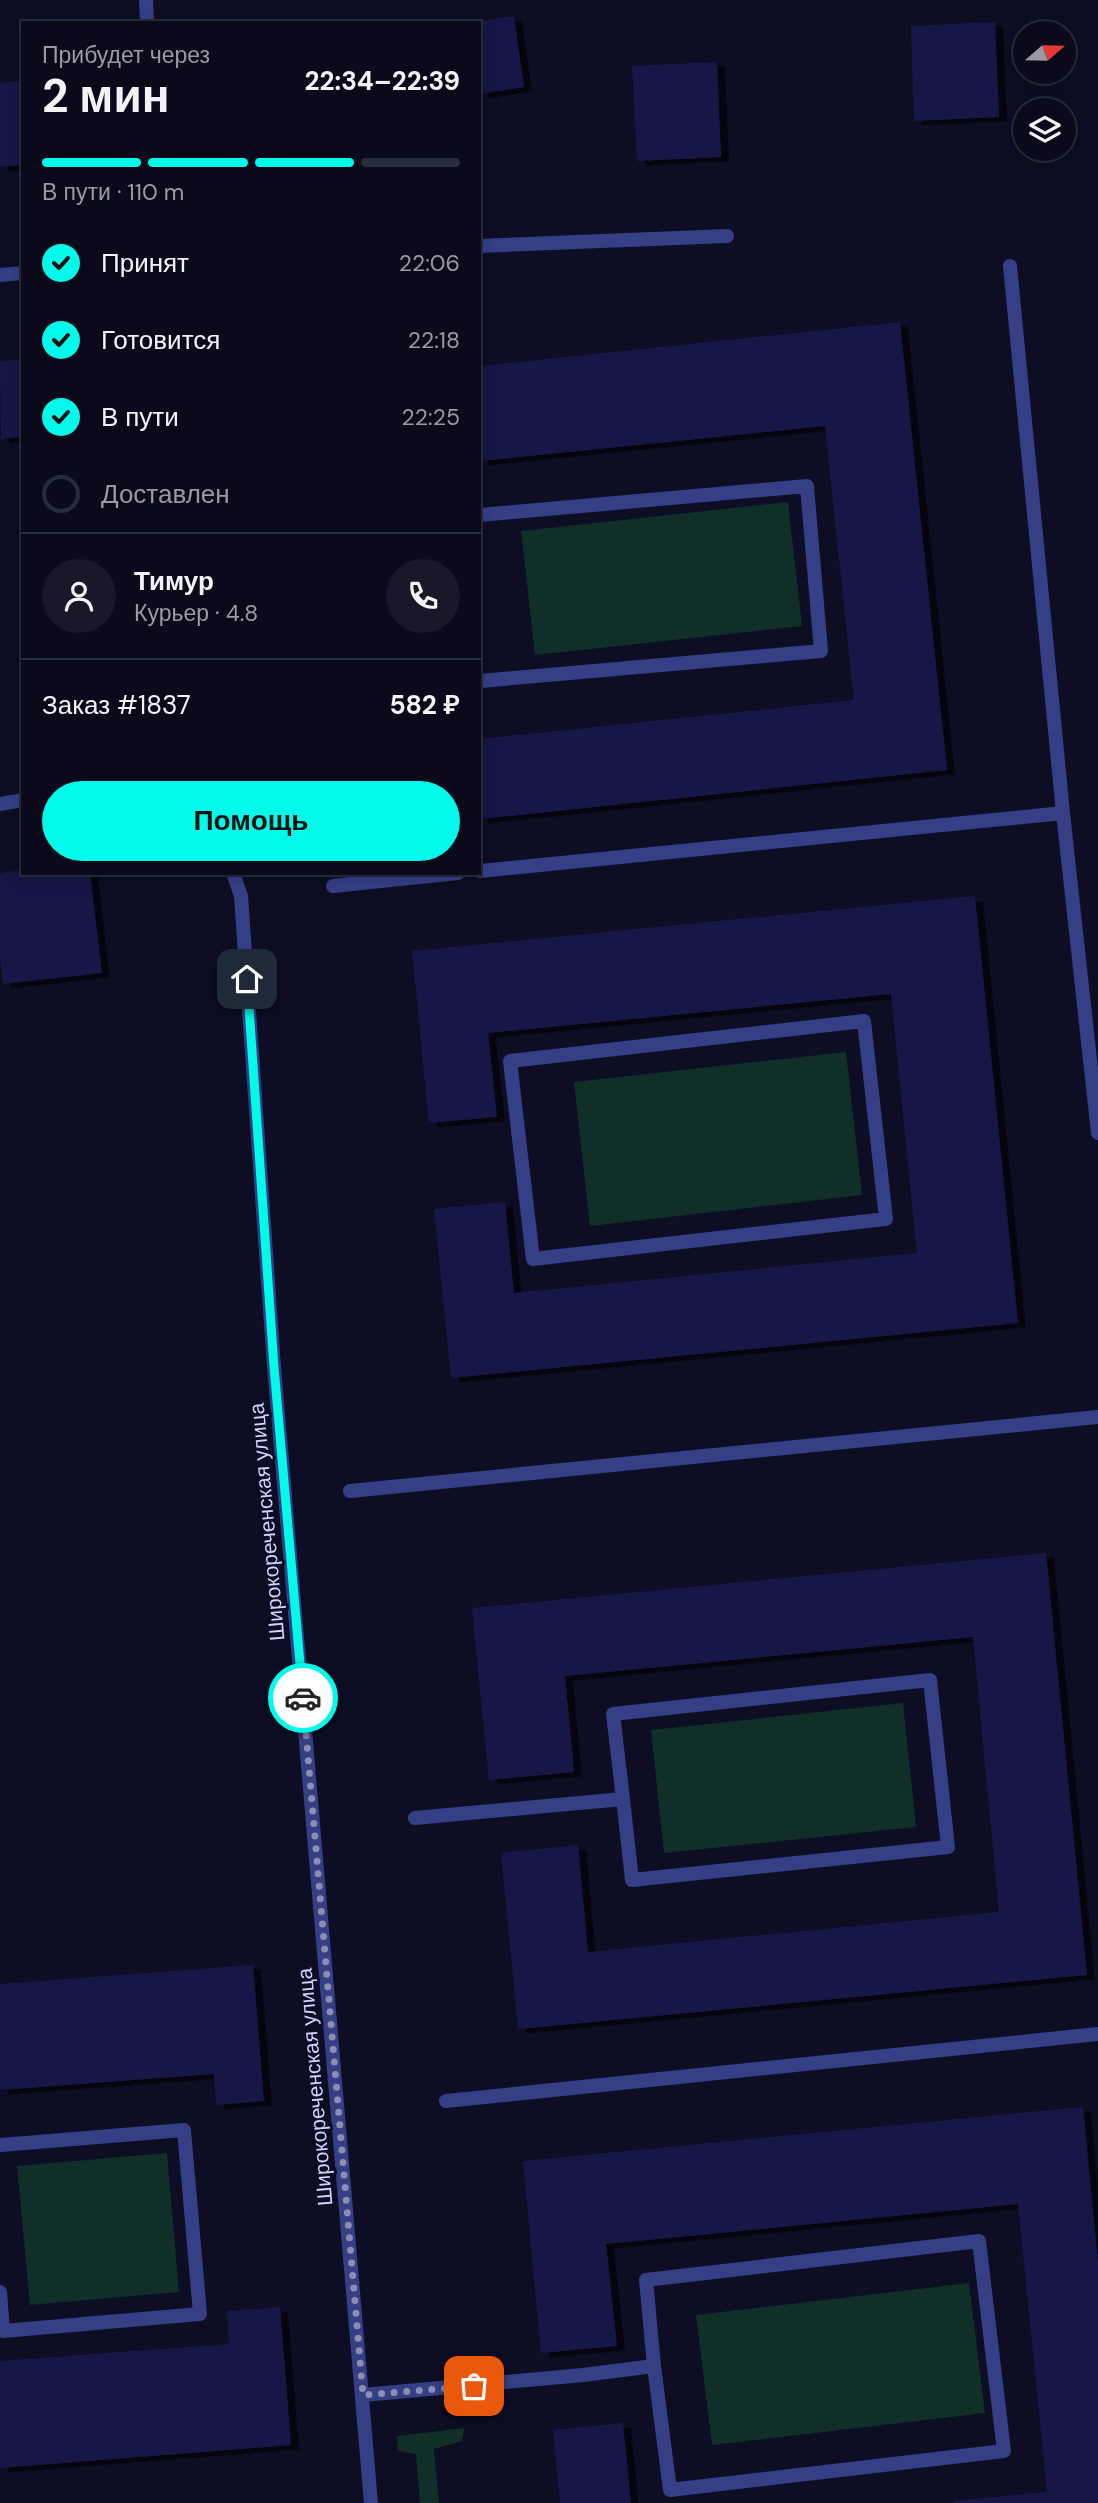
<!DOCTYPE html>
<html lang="ru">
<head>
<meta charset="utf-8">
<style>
	:root { --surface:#0a0a1b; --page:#181828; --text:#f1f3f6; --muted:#999aa3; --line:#2a2b3a; --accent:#00fbeb }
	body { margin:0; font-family:"DM Sans",sans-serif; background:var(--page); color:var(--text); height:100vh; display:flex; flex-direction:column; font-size:26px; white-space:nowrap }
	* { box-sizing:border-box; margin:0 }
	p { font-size:23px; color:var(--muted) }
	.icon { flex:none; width:38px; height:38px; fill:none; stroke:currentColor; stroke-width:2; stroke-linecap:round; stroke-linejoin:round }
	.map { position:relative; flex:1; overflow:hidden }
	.drawer { position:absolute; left:21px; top:21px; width:460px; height:854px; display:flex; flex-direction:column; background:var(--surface); border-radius:0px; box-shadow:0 4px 18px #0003,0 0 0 2px var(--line) }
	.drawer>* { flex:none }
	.needle { width:46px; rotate:70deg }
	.tools { position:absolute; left:1013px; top:21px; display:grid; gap:14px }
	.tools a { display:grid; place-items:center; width:63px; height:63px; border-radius:50%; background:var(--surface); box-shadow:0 4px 18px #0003,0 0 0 2px var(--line); font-size:35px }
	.pin { position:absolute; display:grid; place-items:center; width:60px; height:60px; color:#fff; margin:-30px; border-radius:14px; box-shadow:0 4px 10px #0006 }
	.courier { position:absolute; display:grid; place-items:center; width:70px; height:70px; margin:-35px; border:5px solid #00fbeb; border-radius:50%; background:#fff; color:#222; box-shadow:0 2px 9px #0007 }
	.headline em { font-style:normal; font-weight:700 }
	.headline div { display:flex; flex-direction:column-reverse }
	.headline { display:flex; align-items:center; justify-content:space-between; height:119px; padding:0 21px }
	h1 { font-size:46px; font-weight:700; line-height:52px }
	.bar { display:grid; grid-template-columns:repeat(4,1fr); gap:10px 7px; align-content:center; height:84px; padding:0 21px }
	.bar i { height:9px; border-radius:5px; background:var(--line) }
	.bar .on { background:var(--accent) }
	.bar p { grid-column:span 4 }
	.line { display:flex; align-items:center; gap:18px; padding:0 21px; border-top:2px solid var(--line) }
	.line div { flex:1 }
	.round { display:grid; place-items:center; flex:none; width:74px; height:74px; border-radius:37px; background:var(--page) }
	ol { padding:0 21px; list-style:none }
	li { display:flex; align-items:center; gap:21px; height:77px }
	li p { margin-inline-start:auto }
	li .icon { padding:7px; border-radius:50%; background:var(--accent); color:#111; stroke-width:4 }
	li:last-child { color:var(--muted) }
	li i { width:38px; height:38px; border:4px solid var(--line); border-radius:50% }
	.action { display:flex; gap:14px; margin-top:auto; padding:14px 21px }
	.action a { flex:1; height:80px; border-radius:42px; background:var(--accent); color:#111; font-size:28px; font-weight:700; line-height:80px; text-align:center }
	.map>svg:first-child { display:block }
</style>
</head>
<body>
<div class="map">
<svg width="1098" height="2503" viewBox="0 0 1098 2503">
	<defs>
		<filter id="shadow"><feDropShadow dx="8" dy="4.5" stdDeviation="0" flood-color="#0009"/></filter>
	</defs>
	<rect width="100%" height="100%" fill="#0d0d24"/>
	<path fill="#0f2f28" d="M788,502l14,124 -267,29 -14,-124z
		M846,1052l16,143 -272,31 -16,-144z
		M903,1703l13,124 -252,26 -13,-123z
		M167,2153l12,139 -149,13 -13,-139z
		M969,2283l16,130 -273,32 -16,-130z
		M464,2428l-2,13 -28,8 5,54h-19l-4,-49 -18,-3 -1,-15z"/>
	<path fill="#191847" filter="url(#shadow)" d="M514,16l10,71 -44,7v-73z
		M995,22l4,95 -85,4 -3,-95z
		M717,62l4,95 -84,4 -5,-95z
		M23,81v84l-23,2v-84z
		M900,322l47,448 -467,49v-80l374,-39 -29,-274 -345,35v-95z
		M23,359v78l-22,2 -1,-78z
		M23,870v3h67l12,100 -99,11 -3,-29v-82z
		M975,896l43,427 -567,55 -17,-169 71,-7 9,91 403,-40 -26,-259 -403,39 9,84 -68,6 -17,-172z
		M1046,1553l41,422 -569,54 -17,-176 77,-8 10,107 411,-40 -26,-275 -408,39 9,96 -85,8 -17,-172z
		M253,1965l11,136 -48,4 -2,-31 -214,16v-106z
		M1083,2107l15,156v240h-145v-2l94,-9 -29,-288 -412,40 11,102 -76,7 -18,-192z
		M280,2307l11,138 -291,23v-107l229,-17 -2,-33z
		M623,2423l8,80h-71l-7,-73z"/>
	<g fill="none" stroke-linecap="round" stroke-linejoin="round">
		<path stroke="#353f86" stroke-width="14" d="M480,515l327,-29 14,165 -341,30
			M0,804l23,-4
			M864,1021l22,198 -353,40 -23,-198z
			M415,1818l208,-19 9,81 316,-33 -18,-167 -317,34 10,85
			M0,2145l184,-15 16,184 -197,17 -3,-39
			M979,2241l25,210 -334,39 -16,-124 -8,-86z
			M363,2395l220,-20 71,-9"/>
		<path stroke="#353f86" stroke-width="14" d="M1010,266l53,547 35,320
			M480,871l583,-58
			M333,886l125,-13
			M350,1491l748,-74
			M446,2101l652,-67"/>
		<path stroke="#353f86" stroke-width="14" d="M146,0l1,23
			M480,246l247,-10
			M0,275l23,-2
			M233,873l8,23 33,471 97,1136"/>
	</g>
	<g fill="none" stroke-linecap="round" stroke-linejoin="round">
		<path stroke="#8c8db2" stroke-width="7" stroke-dasharray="0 12.6" d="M303,1698l60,697 111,-9"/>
		<path stroke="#00fbeb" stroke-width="9" d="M247,979l27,388 29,331"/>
	</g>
	<g text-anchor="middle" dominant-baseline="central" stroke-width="6" stroke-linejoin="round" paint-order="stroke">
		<g font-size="21" fill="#d0d2ff" stroke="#0d0d24">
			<text transform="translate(267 1522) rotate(-95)">Широкореченская улица</text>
			<text transform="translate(315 2087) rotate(-95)">Широкореченская улица</text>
		</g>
	</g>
</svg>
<div class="tools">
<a><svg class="needle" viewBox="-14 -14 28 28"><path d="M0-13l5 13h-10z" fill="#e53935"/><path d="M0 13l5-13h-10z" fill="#999aa3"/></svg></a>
<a><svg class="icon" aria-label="layers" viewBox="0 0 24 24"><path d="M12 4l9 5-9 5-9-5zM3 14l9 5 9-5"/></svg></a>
</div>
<div class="pin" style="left:474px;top:2386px;background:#ea580c"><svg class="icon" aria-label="bag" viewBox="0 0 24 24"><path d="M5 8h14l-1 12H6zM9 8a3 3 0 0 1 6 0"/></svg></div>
<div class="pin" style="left:247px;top:979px;background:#1f2937"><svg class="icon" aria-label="home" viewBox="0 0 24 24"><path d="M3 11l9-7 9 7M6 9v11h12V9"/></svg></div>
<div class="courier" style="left:303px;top:1698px"><svg class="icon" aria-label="car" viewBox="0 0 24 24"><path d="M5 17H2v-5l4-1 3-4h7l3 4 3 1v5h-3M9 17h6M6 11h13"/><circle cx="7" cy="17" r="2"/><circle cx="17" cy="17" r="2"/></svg></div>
<section class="drawer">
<div class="headline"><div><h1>2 мин</h1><p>Прибудет через</p></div><em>22:34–22:39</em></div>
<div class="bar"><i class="on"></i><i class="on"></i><i class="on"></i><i></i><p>В пути · 110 m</p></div>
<ol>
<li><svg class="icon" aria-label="check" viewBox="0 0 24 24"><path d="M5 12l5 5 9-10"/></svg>Принят<p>22:06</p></li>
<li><svg class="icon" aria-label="check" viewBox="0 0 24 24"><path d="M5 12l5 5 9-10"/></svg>Готовится<p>22:18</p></li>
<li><svg class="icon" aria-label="check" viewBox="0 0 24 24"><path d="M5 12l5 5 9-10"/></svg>В пути<p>22:25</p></li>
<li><i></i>Доставлен</li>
</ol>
<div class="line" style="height:126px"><a class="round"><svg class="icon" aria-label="person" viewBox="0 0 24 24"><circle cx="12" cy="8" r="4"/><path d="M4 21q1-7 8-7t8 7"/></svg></a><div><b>Тимур</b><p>Курьер · 4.8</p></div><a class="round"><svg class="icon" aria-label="phone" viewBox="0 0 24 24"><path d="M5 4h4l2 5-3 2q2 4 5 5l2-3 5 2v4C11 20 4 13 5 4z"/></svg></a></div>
<div class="line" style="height:91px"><div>Заказ #1837</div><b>582 ₽</b></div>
<div class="action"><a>Помощь</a></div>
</section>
</div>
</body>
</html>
